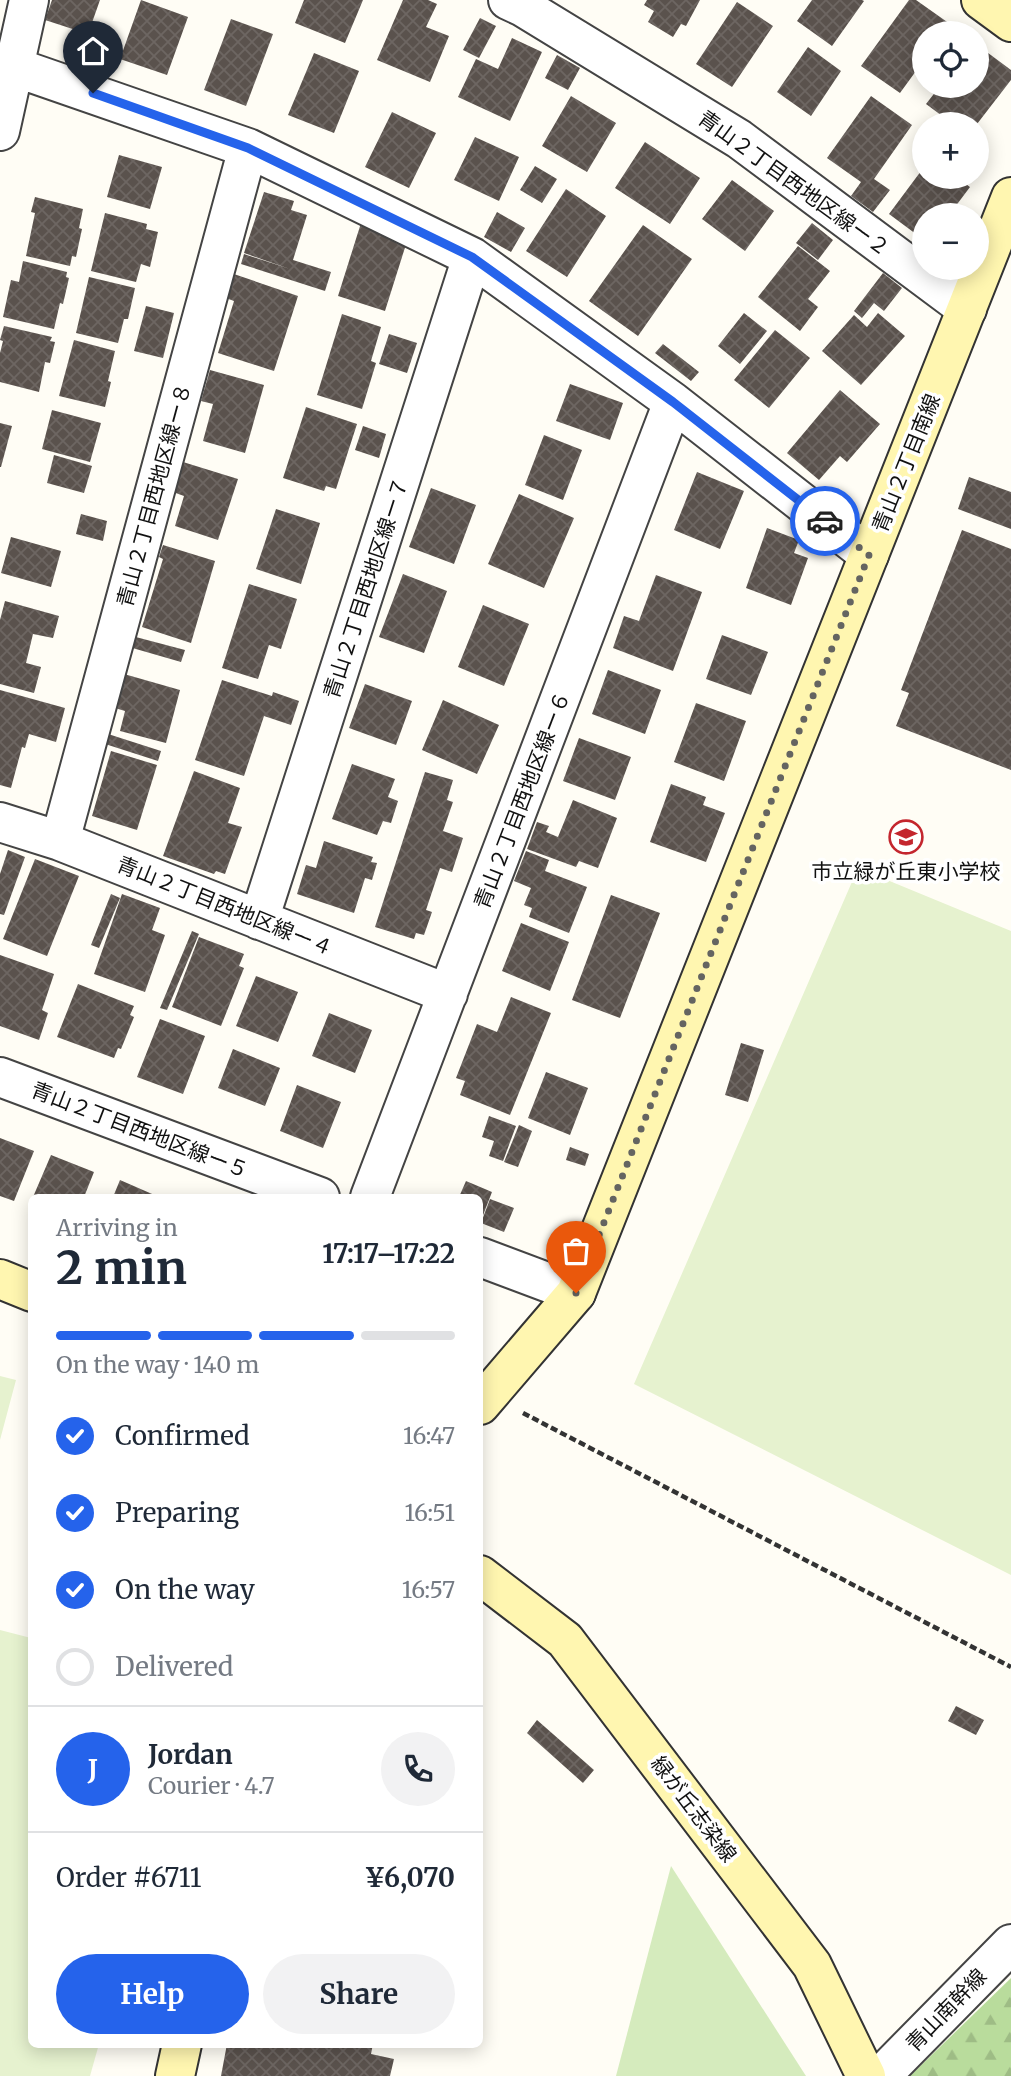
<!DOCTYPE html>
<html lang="en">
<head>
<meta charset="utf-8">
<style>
	:root { --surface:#fff; --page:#f2f2f3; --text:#1f2937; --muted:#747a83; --line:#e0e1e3; --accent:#2563eb }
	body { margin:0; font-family:Merriweather,"Noto Sans JP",serif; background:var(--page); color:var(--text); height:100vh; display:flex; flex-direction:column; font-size:26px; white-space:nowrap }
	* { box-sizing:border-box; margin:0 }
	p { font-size:23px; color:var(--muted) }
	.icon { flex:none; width:38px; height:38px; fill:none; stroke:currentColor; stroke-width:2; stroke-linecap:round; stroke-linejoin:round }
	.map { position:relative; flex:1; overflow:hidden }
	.panel { position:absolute; left:28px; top:1194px; width:455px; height:854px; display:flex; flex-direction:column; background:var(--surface); border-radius:10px; box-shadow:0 4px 18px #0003 }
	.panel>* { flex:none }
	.buttons { position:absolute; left:912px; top:21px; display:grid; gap:14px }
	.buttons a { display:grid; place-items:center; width:77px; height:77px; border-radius:50%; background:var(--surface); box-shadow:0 4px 18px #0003; font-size:35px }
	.pin { position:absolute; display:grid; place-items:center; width:60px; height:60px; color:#fff; margin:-72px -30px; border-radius:50% 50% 50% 0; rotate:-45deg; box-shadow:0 0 7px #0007 }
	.pin .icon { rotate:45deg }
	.courier { position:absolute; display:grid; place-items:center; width:70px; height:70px; margin:-35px; border:5px solid #2563eb; border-radius:50%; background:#fff; color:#222; box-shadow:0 2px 9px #0007 }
	.head em { font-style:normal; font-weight:700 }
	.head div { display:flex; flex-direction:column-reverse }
	.head { display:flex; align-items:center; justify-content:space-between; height:119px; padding:0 28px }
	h1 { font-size:46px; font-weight:700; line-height:52px }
	.bar { display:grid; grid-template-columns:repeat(4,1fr); gap:10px 7px; align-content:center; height:84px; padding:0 28px }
	.bar i { height:9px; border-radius:5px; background:var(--line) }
	.bar .on { background:var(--accent) }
	.bar p { grid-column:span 4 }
	.line { display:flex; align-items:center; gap:18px; padding:0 28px; border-top:2px solid var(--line) }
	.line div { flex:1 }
	.round { display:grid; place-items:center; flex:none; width:74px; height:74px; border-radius:37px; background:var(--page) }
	ol { padding:0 28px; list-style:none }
	li { display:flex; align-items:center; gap:21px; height:77px }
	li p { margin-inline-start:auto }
	li .icon { padding:7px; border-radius:50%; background:var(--accent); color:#fff; stroke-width:4 }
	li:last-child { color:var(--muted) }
	li i { width:38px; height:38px; border:4px solid var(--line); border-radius:50% }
	.cta { display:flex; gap:14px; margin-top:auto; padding:14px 28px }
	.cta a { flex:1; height:80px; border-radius:42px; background:var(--accent); color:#fff; font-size:28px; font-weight:700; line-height:80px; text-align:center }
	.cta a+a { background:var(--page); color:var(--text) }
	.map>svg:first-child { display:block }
</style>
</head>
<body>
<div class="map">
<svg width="1011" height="2076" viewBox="0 0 1011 2076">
	<defs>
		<pattern id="forest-firs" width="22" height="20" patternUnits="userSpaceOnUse" patternTransform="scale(1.75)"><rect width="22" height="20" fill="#b9dc9c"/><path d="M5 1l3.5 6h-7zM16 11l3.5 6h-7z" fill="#9ebc85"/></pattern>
		<pattern id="building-cross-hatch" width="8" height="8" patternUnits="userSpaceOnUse" patternTransform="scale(1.75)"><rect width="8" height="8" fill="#5a524d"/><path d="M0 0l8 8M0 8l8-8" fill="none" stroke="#6d6662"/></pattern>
	</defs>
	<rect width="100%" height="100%" fill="#fffdf5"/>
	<path fill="url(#forest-firs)" d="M1011,1978v98h-101z"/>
	<path fill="#d5ebbd" d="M671,1866l135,210h-190z"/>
	<path fill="#e6f2cf" d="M858,868l153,63v644l-377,-191z
		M0,1376l16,4 -16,60z
		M0,1630l31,8 1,406h67l-9,32h-90z"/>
	<path fill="url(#building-cross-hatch)" d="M52,0h48l-12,34 -43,-14z
		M141,0l47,17 -21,58 -47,-16z
		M304,0h59l-18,43 -50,-20z
		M403,0h25l9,4 -11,23 23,9 -19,46 -53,-22z
		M647,0h53l-14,26 -5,-2 -8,13 -25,-15 6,-11 -10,-6z
		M812,0h50l2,1 -32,45 -35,-25z
		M909,0h7l34,24 -7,9h-19v27l-24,33 -39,-27z
		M737,2l36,24 -41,61 -36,-23z
		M480,18l16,8 -17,32 -16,-8z
		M231,19l42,15 -27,72 -42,-16z
		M512,38l30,14 -32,69 -52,-24 18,-38 22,10z
		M976,44l35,26v10l-34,44h-24l-27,-20 14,-18h36z
		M808,47l33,24 -30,45 -34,-24z
		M314,53l45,18 -25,62 -46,-18z
		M557,55l23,13 -12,22 -23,-12z
		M571,96l45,27 -29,49 -45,-26z
		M871,96l41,29 -38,54 16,11 -17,22 -22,-16 10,-14 -34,-24z
		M392,112l44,21 -27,55 -44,-21z
		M475,137l44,20 -20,44 -45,-21z
		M645,142l55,36 -30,46 -55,-36z
		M119,155l43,12 -12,42 -43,-12z
		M535,166l22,13 -15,24 -22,-13z
		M924,167v10h32l14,10 -21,28h-25v25l-35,-26z
		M732,180l42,31 -29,40 -43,-32z
		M566,189l40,27 -39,61 -41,-26z
		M264,192l30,9 -3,9 16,5 -14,45 38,12 -6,19 -84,-27 3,-10 46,15 -46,-16z
		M35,197l48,12 -4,19 3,1 -6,28 -4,-1 -2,10 -44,-10 9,-43 -4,-1z
		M497,212l28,16 -14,24 -27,-15z
		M105,213l42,11 -1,5 12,3 -8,35 -9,-3 -5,18 -45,-11z
		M361,223l47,15 -23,73 -47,-15z
		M812,223l21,17 -15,20 -22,-17z
		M643,225l49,34 -54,77 -49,-35z
		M798,246l32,25 -22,28 10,8 -18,24 -42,-34z
		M23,261l44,11 -1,5 3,1 -6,26 -3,-1 -6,26 -51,-12 8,-37 8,2z
		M228,272l70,24 -24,75 -56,-18 16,-52 -14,-5z
		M883,273l19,15 -18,23 -10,-8 -12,15 -8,-7z
		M89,277l46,11 -7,31h-4l-6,24 -42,-10z
		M146,306l28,7 -11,45 -29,-7z
		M744,313l23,18 -27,33 -22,-18z
		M878,313l27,23 -44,49 -39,-34 32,-36 13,12z
		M342,314l39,13 -10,34 5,2 -14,46 -45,-14z
		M4,326l48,11 -2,4 5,1 -5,21 -5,-1 -6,30 -39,-10v-29l3,-12 -3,-1z
		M775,330l35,28 -41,50 -35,-28z
		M389,334l28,9 -10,30 -28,-9z
		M74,340l41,11 -7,30 3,1 -6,25 -46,-11z
		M663,344l36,28 -8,9 -36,-28z
		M210,370l54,15 -19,68 -42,-12 10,-37 -12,-3z
		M570,384l53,19 -13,37 -54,-19z
		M840,390l40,34 -33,38 -7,-6 -21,24 -32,-27z
		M306,407l51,17 -21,65 -10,-3 -2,5 -41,-13z
		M52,410l49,13 -11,39 -48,-13z
		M0,423l12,3 -11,41h-1z
		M363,426l23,8 -7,24 -24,-8z
		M544,435l38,15 -19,50 -38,-15z
		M54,455l38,11 -8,27 -37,-10z
		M183,462l55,17 -20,61 -43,-14 9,-30 -11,-4z
		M697,472l47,19 -24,58 -46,-19z
		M969,477l42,15v37l-53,-20z
		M431,488l45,17 -22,59 -45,-17z
		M519,494l55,24 -30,70 -56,-24z
		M276,509l44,14 -19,61 -45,-15z
		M81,514l26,7 -4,20 -27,-7z
		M767,528l32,12 -5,13 14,5 -17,47 -45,-17z
		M962,530l49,19v221l-115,-44 13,-33 -8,-3z
		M11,537l50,14 -10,36 -50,-14z
		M163,545l52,16 -24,82 -49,-16 21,-68 -4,-2z
		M403,574l44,17 -23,62 -45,-16z
		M656,575l46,17 -29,79 -60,-23 11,-32 15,5z
		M249,584l48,15 -16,50 -12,-4 -11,34 -36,-11z
		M5,601l54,15 -6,22 -20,-4 -7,29 15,4 -7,26 -34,-9v-64z
		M483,605l46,19 -25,62 -46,-19z
		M722,635l46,17 -17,43 -45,-16z
		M132,636l53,14 -4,12 -52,-15z
		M608,670l53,20 -16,44 -53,-20z
		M124,674l56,16 -14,53 -46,-12 5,-20 -10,-3z
		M222,680l50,16 1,-4 26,9 -8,24 -27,-9 -20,60 -49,-16z
		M365,684l47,17 -16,44 -47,-17z
		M0,690l65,18 -9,34 -27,-8 -4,14 -3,-1 -11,41 -11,-3z
		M443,700l56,25 -22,49 -55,-24z
		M696,703l50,18 -22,60 -50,-19z
		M105,733l56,18 -3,10 -56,-18z
		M579,738l52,19 -16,43 -52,-19z
		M111,751l46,14 -20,65 -45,-14z
		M352,764l43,15 -7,18 10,4 -7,22 -8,-2 -6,14 -45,-16z
		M194,771l46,17 -12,35 14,4 -17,47 -9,-3 -2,3 -51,-18z
		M425,772l28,8 -6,20 6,2 -10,29 20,7 -11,34 -12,-4 -14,42 6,2 -8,23 -8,-2 -2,6 -39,-12z
		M671,784l35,13 -3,8 22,8 -19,49 -56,-20z
		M573,800l44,18 -19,50 -19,-7 -3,6 -49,-18 10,-27 12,4 -3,6 12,5z
		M324,841l49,16 -2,5 6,1 -5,17 -7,-2 -11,35 -57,-19 9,-29 10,3z
		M8,850l17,7 -21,58 -4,-1v-40z
		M526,851l23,9 -4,11 42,16 -18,46 -40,-16 3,-9 -8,-3 7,-17 -17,-7z
		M35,859l44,17 -32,80 -44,-17z
		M111,894l9,4 -21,50 -8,-3z
		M122,894l38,14 -8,22 13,5 -20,57 -51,-18z
		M611,895l49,18 -40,105 -48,-18z
		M521,923l48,19 -19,49 -48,-20z
		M192,931l7,3 -32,76 -7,-2z
		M199,937l45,17 -5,12 5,2 -23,58 -49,-19z
		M0,955l54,19 -12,36 6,3 -9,27 -39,-14z
		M256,976l42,16 -20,50 -42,-16z
		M78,984l56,22 -4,9 4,2 -13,32 -3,-1 -4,10 -57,-21z
		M511,997l40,16 -41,102 -50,-20 5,-14 -9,-3 21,-54 20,8z
		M329,1013l43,17 -17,43 -43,-17z
		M160,1019l45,17 -22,58 -46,-17z
		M741,1043l23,7 -16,52 -23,-7z
		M233,1049l47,19 -15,38 -47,-18z
		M546,1072l42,16 -18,47 -42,-17z
		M297,1085l44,17 -18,46 -43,-17z
		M489,1116l27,10 -13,35 -14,-5 5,-15 -12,-4z
		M519,1125l13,6 -14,36 -14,-5z
		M0,1138l34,13 -20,50 -14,-5z
		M570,1147l19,7 -4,12 -19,-6z
		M51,1155l43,17 -10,25h-51z
		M120,1180l39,17h-46z
		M466,1181l26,11 -12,31v-26h-21z
		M490,1199l24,9 -10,24 -23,-9z
		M956,1706l28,14 -8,15 -28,-14z
		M537,1720l57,50 -11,13 -56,-50z
		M227,2044h146l-2,10 23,5 -4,17h-169z"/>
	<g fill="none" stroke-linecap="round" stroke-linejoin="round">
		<defs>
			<path id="street" d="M508,0l15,7 216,132 228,170
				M0,62l248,86 224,109 201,145 196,153
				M0,131l29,-131
				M0,822l60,19 388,153
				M60,841l188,-693
				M259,920l213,-663
				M0,1077l320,120
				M370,1197l303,-795
				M480,1257l96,36
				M881,2076l130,-132"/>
			<path id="secondary" d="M981,0l30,22
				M0,1279l32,13
				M480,1405l96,-112 435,-1096
				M480,1575l85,65 247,325 54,111
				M175,2076l7,-32"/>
		</defs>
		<use href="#street" stroke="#444" stroke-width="42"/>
		<use href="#secondary" stroke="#333" stroke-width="42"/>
		<path stroke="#333" stroke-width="4.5" stroke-dasharray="7 3.5" stroke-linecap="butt" d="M523,1413l488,254"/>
		<use href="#street" stroke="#fff" stroke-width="38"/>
		<use href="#secondary" stroke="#fff6b0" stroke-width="38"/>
	</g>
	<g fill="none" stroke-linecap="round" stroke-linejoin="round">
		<path stroke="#646461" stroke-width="7" stroke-dasharray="0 12.6" d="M576,1293l293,-738 -44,-34"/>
		<path stroke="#2563eb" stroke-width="9" d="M93,93l155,55 224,109 201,145 152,119"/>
	</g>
	<defs>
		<symbol id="school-ring" viewBox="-11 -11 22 22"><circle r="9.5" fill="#fff" stroke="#c4262e" stroke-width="1.5"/><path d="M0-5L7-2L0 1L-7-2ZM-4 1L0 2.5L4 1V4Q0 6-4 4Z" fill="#c4262e"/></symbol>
	</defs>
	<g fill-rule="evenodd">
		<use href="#school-ring" x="887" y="818" width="38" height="38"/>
	</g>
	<g text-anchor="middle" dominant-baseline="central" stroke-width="7" stroke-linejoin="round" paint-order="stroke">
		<g font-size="21" fill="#111" stroke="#fff">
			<text transform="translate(794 183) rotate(36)">青山２丁目西地区線ー２</text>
			<text transform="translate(906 463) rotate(-68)">青山２丁目南線</text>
			<text transform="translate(154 495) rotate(-75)">青山２丁目西地区線ー８</text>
			<text transform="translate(366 588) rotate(-72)">青山２丁目西地区線ー７</text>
			<text transform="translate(522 800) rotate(-69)">青山２丁目西地区線ー６</text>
			<text transform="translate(225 906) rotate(22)">青山２丁目西地区線ー４</text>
			<text transform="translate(140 1130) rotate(21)">青山２丁目西地区線ー５</text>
			<text transform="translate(694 1809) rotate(53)">緑が丘志染線</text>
			<text transform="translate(946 2010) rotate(-46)">青山南幹線</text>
		</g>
		<g font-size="21" fill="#111" stroke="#fff">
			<text x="906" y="871">市立緑が丘東小学校</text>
		</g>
	</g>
</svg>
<div class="buttons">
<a><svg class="icon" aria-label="locate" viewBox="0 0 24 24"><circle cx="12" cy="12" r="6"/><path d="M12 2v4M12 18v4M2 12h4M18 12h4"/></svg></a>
<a>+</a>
<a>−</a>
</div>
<div class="pin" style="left:576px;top:1293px;background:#ea580c"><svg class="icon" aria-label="bag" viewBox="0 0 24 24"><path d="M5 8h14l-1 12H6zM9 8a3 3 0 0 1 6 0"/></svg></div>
<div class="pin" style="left:93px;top:93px;background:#1f2937"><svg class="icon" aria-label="home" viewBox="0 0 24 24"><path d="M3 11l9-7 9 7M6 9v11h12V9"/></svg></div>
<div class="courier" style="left:825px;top:521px"><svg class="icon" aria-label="car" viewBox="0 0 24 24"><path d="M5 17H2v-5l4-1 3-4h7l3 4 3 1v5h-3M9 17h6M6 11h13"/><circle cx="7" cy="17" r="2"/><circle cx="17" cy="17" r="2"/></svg></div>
<section class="panel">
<div class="head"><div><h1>2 min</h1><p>Arriving in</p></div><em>17:17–17:22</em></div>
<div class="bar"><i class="on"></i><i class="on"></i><i class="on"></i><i></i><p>On the way · 140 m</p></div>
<ol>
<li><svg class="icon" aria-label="check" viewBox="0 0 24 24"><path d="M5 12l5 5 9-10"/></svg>Confirmed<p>16:47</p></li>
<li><svg class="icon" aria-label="check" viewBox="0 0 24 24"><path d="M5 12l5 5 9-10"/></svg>Preparing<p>16:51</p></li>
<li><svg class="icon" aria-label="check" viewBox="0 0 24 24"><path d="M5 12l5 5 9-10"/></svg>On the way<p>16:57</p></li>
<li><i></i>Delivered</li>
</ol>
<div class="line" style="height:126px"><b class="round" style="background:var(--accent);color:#fff">J</b><div><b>Jordan</b><p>Courier · 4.7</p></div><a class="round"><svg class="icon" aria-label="phone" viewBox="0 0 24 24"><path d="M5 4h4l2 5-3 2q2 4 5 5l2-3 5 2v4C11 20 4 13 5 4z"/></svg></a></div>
<div class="line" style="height:91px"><div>Order #6711</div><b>¥6,070</b></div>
<div class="cta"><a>Help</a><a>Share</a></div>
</section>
</div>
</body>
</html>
